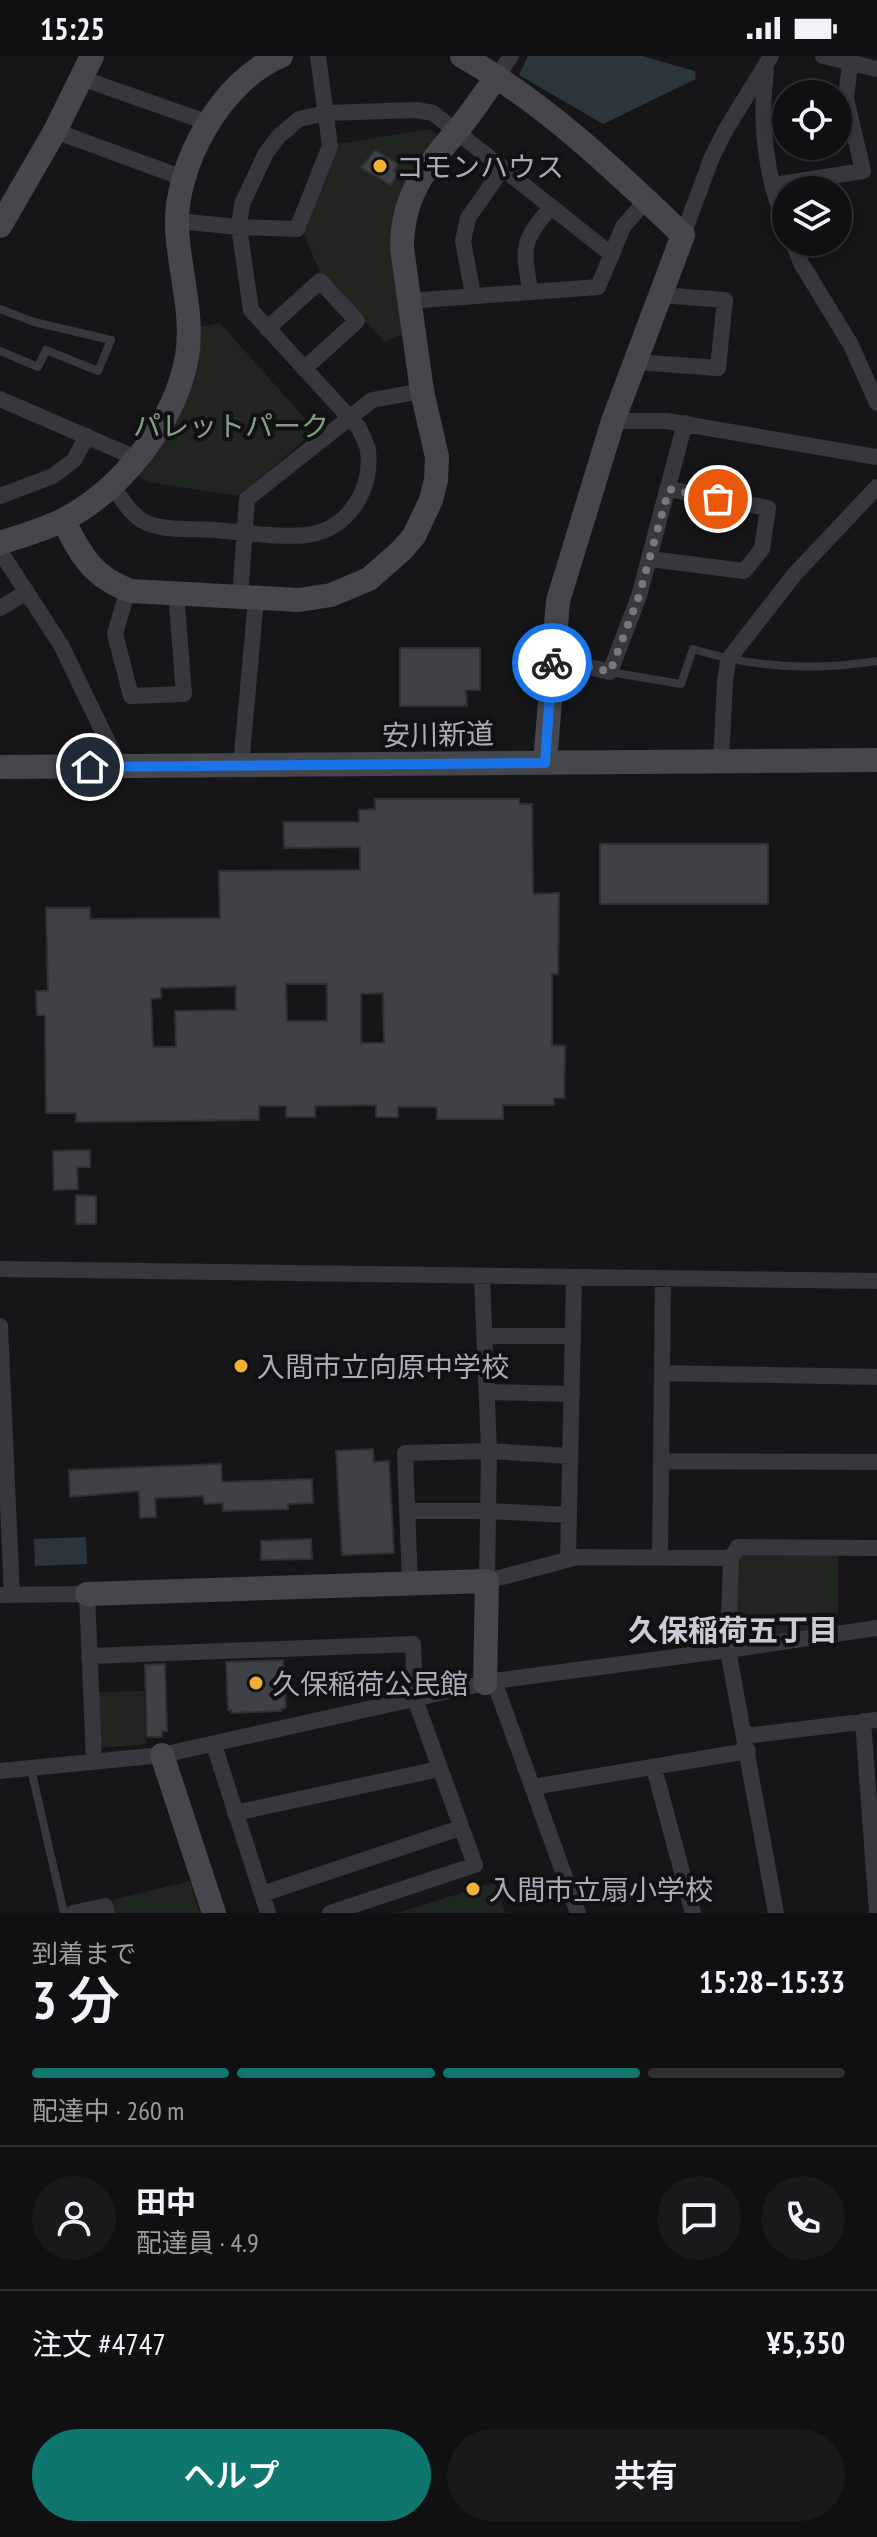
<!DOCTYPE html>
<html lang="ja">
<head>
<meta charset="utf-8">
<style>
	:root { --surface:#101012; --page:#19191b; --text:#f1f3f6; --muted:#9c9d9f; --line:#303032; --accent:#0f766e }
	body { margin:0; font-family:"PT Sans Narrow","Noto Sans JP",sans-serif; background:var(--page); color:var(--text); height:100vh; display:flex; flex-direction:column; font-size:30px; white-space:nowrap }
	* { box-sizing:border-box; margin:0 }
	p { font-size:26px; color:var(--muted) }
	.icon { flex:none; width:44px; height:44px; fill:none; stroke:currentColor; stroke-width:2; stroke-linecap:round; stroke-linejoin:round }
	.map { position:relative; height:1857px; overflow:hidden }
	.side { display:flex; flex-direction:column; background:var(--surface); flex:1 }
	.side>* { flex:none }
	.fabs { position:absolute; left:772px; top:24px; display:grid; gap:16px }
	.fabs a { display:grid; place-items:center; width:80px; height:80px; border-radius:50%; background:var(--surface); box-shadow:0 4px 12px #0003,0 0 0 2px var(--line); font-size:40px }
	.pin { position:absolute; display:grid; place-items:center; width:68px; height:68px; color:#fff; margin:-34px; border:4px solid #fff; border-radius:50%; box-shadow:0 2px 8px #0007 }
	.courier { position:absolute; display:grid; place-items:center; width:80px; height:80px; margin:-40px; border:6px solid #1a73e8; border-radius:50%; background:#fff; color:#222; box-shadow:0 2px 10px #0007 }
	.headline em { font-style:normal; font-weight:600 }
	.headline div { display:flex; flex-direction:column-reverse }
	.headline { display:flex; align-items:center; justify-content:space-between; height:136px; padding:0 32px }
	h1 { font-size:52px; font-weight:600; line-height:60px }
	.bar { display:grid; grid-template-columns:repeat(4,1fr); gap:12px 8px; align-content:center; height:96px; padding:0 32px }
	.bar i { height:10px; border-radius:6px; background:var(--line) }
	.bar .active { background:var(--accent) }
	.bar p { grid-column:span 4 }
	.line { display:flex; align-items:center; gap:20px; padding:0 32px; border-top:2px solid var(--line) }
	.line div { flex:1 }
	.round { display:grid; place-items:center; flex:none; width:84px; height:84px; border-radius:42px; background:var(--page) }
	.cta { display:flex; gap:16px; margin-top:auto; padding:16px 32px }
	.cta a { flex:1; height:92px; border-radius:48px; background:var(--accent); color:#fff; font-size:32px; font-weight:600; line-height:92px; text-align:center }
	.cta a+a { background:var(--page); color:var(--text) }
	.status { display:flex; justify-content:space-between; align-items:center; height:56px; padding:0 40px; background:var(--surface); direction:ltr }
	.status svg { height:22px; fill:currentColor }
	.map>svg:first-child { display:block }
</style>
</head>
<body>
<div class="status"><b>15:25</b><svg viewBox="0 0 49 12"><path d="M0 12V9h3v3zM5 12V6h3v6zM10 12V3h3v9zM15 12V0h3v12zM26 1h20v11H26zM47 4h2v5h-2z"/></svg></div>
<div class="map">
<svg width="877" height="1857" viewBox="0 0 877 1857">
	<rect width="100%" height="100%" fill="#161618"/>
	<path fill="#1e261f" d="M430,73l12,10 -38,54 4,139 -23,10 -64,-67 -17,-41 32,-90z
		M220,267l88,99 1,14 -70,60 -92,-14 -14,-10 61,-144z
		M740,1497l98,2v71l-96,16 -7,-5 1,-77z
		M144,1635l2,53 -43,4 -4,-2 -2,-54z
		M190,1825l10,32h-85l-3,-13z
		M496,1826l9,31h-108z"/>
	<path fill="#2c353c" d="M528,0h114l53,15 1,8 -93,45 -84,-49z
		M86,1481l1,27 -52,2 -1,-27z"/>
	<path fill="#404145" stroke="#303034" stroke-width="2" fill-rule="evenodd" d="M375,94l23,14 -4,8 3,1 -6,12 -30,-17z
		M400,592h80v42h-14l1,16h-67z
		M375,743h144v5h13l1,90 26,-1 -1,81h-6v71l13,1 -1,52h-10v7h-51v14h-66v-12h-39v10h-22v-12l-61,1v11h-29v-11h-27v14l-183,2v-9h-30l-1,-98h-8l-1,-24h12l-2,-83h44v11l130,-1 -1,-47 141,-1v-23l-76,1v-26h75v-12l16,-1zM286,928h41v37h-40zM236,930v24l-61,1 1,36h-23l-2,-48 10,-1v-10zM383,937l1,50h-23v-49z
		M600,788h168v60h-168z
		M90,1094v17h-13l1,22 -24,1 -1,-39z
		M76,1139l20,1v28h-20z
		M373,1393l1,13 15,-1 5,92 -52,2 -6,-104z
		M221,1408l1,18 90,-3 1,24 -25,1v5l-65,2v-8l-19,1 -1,-8 -48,2 1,19 -16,1 -1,-27 -69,6 -1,-27z
		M311,1483l1,20 -51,1v-19z
		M283,1604l3,48 -5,1v2l-50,2v-3h-3l-2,-48z
		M165,1608l2,67h-5v6h-15l-2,-72z"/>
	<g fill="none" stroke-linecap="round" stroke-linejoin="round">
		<path stroke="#37383d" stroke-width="8" d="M0,253l34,13 77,18 -13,31 -52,-21 -8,17 -38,-16
			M610,616l71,12 12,-35c60,19 121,22 184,12
			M31,1713l33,144"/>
		<path stroke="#37383d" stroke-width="16" d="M823,0l54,13
			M766,15c-7,51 0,108 20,155
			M81,22l128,45
			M496,22l15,-22
			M55,75l131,48
			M774,129l89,-14 -17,-73 4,-35
			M177,165l62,6 58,2 33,-83 -12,-90
			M683,179l29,-78 13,-26 46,-75
			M793,186l8,21 50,82 26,58
			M530,235c-7,-46 -9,-48 21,-84
			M473,239l-10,-54 5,-23 35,-50
			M409,245l189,-14 25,-60 23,-27
			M267,273l53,-48 37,40 -53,48
			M636,306l82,6 7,-68 -65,-5
			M0,343l136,59
			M613,365h54l210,36
			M111,428c9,12 19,30 32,37 20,11 50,7 72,9 30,2 62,8 92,5 41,-5 66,-46 61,-84 -1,-8 -6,-15 -9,-23l-108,-118 -12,-83 3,-23 24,-51 13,-17 20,-17 27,-6 90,-3 17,3 179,142
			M0,440l53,-20 21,-16 13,-24
			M0,495l61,94 59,122
			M650,503l94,12 18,-22 6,-41 -99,-19
			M128,533l-13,45 16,62 53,-2 -8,-101
			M240,541l7,-98 125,-99 50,-9
			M0,552l27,-16
			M552,602l58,14 29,-76 46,-173
			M721,705l4,-79 3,-22 66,-85 83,-88
			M241,710l15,-167
			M0,1213l877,12
			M482,1221l7,174 -2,130 91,-24 153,1
			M0,1270l12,269
			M485,1280h88
			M662,1317l215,4
			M487,1336l85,2
			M661,1405l216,1
			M407,1455h81l81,4
			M877,1492l-139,-1 -7,11 -3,92 149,-22
			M660,1501l3,-277
			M568,1503l6,-281
			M410,1528l-5,-131 84,-2 81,5
			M0,1539l87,-1 7,167
			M89,1600l324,-12 2,55 60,166 -145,48
			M494,1625l84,232
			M863,1665l14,192
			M745,1680l132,-16
			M214,1689l54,168
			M654,1712l39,145
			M0,1715l162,-16 332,-74 234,-31 48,263
			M533,1731l215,-36
			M235,1757l204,-44
			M262,1838l198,-66
			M73,1857l32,-7 2,7"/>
		<path stroke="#45474d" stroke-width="24" d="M462,0c82,46 153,114 221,179l-70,186 -55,180 -13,162
			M0,170l55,-95 37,-75
			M63,464c18,35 29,57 68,71l168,9 32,-5 38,-16 33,-29 12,-14 17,-36 5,-20 1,-23 -15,-66 -20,-143c0,-51 22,-78 53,-115 15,-17 27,-37 41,-55
			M0,487c21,-7 43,-13 63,-23 59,-30 113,-99 124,-164 7,-41 -8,-86 -10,-127 -3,-64 45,-149 104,-173
			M0,711l877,-7
			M87,1538l400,-13 -2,102
			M162,1699l52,158"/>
	</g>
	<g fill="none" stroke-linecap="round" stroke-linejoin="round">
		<path stroke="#757880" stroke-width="8" stroke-dasharray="0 14.4" d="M552,607v-5l58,14 29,-76 30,-107 49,10"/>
		<path stroke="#1a73e8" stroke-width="10" d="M90,711l455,-4 7,-100"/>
	</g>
	<g fill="#f2b134" stroke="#111113" stroke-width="3">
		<circle cx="380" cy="110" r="8"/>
		<circle cx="241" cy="1310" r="8"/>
		<circle cx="256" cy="1627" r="8"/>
		<circle cx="473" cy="1833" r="8"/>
	</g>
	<g text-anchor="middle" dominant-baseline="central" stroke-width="8" stroke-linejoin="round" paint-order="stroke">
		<g font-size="28" fill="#a8adb8" stroke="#111113" text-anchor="start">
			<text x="396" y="110">コモンハウス</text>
			<text x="257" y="1310">入間市立向原中学校</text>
			<text x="272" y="1627">久保稲荷公民館</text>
			<text x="489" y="1833">入間市立扇小学校</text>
		</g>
		<g font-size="28" fill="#7fa381" stroke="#111113">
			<text x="231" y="369">パレットパーク</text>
		</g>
		<g font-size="28" fill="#a8adb8" stroke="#111113">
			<text transform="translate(438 678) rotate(-1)">安川新道</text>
		</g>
		<g font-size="30" font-weight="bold" fill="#c9ccd4" stroke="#111113">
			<text x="733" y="1573">久保稲荷五丁目</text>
		</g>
	</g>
</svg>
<div class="fabs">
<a><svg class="icon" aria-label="locate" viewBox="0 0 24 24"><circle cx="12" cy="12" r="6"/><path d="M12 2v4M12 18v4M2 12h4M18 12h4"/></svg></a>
<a><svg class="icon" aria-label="layers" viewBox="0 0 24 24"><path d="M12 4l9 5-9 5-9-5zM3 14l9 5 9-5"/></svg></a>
</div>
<div class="pin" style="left:718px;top:443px;background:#ea580c"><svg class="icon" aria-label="bag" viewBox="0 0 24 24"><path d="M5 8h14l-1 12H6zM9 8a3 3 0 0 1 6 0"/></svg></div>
<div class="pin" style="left:90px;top:711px;background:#1f2937"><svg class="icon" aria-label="home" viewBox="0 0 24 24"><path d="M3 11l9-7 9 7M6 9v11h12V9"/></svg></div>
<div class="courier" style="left:552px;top:607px"><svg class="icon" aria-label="bike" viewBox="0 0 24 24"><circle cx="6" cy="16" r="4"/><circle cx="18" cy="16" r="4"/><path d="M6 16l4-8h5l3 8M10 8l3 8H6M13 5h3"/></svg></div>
</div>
<section class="side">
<div class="headline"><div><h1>3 分</h1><p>到着まで</p></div><em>15:28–15:33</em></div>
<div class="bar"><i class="active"></i><i class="active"></i><i class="active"></i><i></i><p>配達中 · 260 m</p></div>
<div class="line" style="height:144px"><a class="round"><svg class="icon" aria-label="person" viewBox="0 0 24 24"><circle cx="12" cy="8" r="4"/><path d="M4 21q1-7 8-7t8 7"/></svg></a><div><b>田中</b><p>配達員 · 4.9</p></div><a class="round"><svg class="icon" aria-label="chat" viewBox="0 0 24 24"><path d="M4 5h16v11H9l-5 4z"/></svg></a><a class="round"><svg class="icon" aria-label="phone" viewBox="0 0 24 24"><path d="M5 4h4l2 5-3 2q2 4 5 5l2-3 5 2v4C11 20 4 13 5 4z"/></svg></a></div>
<div class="line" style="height:104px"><div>注文 #4747</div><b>¥5,350</b></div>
<div class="cta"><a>ヘルプ</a><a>共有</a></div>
</section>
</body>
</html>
